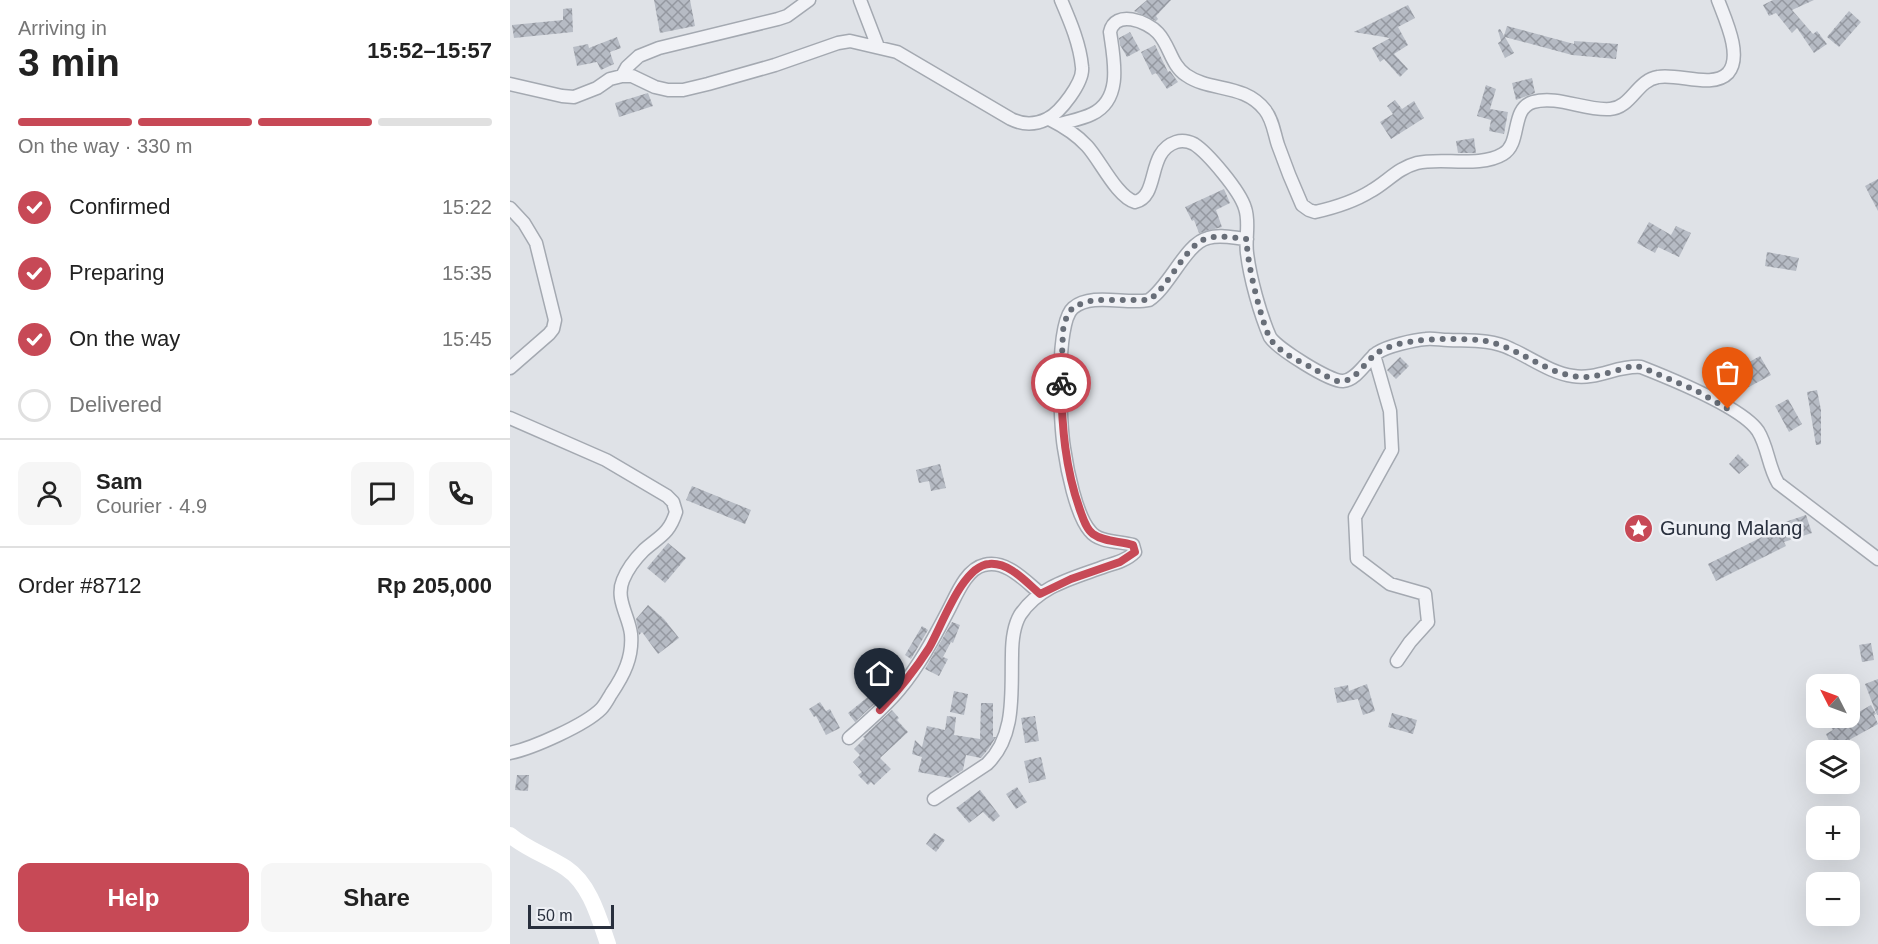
<!DOCTYPE html>
<html lang="en">
<head>
<meta charset="utf-8">
<style>
	:root { --surface:#fff; --page:#f6f6f6; --text:#222; --muted:#767676; --line:#e0e0e0; --accent:#c74956 }
	body { margin:0; font-family:Helvetica,sans-serif; background:var(--page); color:var(--text); height:100vh; display:flex; flex-direction:column; font-size:22px; white-space:nowrap }
	* { box-sizing:border-box; margin:0 }
	p { font-size:20px; color:var(--muted) }
	.icon { flex:none; width:33px; height:33px; fill:none; stroke:currentColor; stroke-width:2; stroke-linecap:round; stroke-linejoin:round }
	.map { position:relative; flex:1; overflow:hidden }
	.drawer { display:flex; flex-direction:column; background:var(--surface); width:510px }
	.drawer>* { flex:none }
	.needle { width:39px; rotate:312deg }
	.tools { position:absolute; left:1296px; top:674px; display:grid; gap:12px }
	.tools a { display:grid; place-items:center; width:54px; height:54px; border-radius:12px; background:var(--surface); box-shadow:0 6px 24px #0002; font-size:30px }
	.scale { position:absolute; left:18px; bottom:15px; width:86px; box-sizing:border-box; padding-left:6px; border:3px solid #282f3d; border-top:0; font-size:16px; line-height:21px; white-space:nowrap; color:#282f3d; -webkit-text-stroke:4px #eef0f5; paint-order:stroke }
	.pin { position:absolute; display:grid; place-items:center; width:51px; height:51px; color:#fff; margin:-62px -26px; border-radius:50% 50% 50% 0; rotate:-45deg; box-shadow:0 0 6px #0007 }
	.pin .icon { rotate:45deg }
	.courier { position:absolute; display:grid; place-items:center; width:60px; height:60px; margin:-30px; border:4px solid #c74956; border-radius:50%; background:#fff; color:#222; box-shadow:0 2px 8px #0007 }
	.headline em { font-style:normal; font-weight:700 }
	.headline div { display:flex; flex-direction:column-reverse }
	.headline { display:flex; align-items:center; justify-content:space-between; height:102px; padding:0 18px }
	h1 { font-size:39px; font-weight:700; line-height:45px }
	.bar { display:grid; grid-template-columns:repeat(4,1fr); gap:9px 6px; align-content:center; height:72px; padding:0 18px }
	.bar i { height:8px; border-radius:4px; background:var(--line) }
	.bar .current { background:var(--accent) }
	.bar p { grid-column:span 4 }
	.line { display:flex; align-items:center; gap:15px; padding:0 18px; border-top:2px solid var(--line) }
	.line div { flex:1 }
	.round { display:grid; place-items:center; flex:none; width:63px; height:63px; border-radius:12px; background:var(--page) }
	ol { padding:0 18px; list-style:none }
	li { display:flex; align-items:center; gap:18px; height:66px }
	li p { margin-inline-start:auto }
	li .icon { padding:6px; border-radius:50%; background:var(--accent); color:#fff; stroke-width:4 }
	li:last-child { color:var(--muted) }
	li i { width:33px; height:33px; border:3px solid var(--line); border-radius:50% }
	.cta { display:flex; gap:12px; margin-top:auto; padding:12px 18px }
	.cta a { flex:1; height:69px; border-radius:12px; background:var(--accent); color:#fff; font-size:24px; font-weight:700; line-height:69px; text-align:center }
	.cta a+a { background:var(--page); color:var(--text) }
	main { display:flex; flex:1; min-height:0 }
	.map>svg:first-child { display:block }
</style>
</head>
<body>
<main>
<section class="drawer">
<div class="headline"><div><h1>3 min</h1><p>Arriving in</p></div><em>15:52–15:57</em></div>
<div class="bar"><i class="current"></i><i class="current"></i><i class="current"></i><i></i><p>On the way · 330 m</p></div>
<ol>
<li><svg class="icon" aria-label="check" viewBox="0 0 24 24"><path d="M5 12l5 5 9-10"/></svg>Confirmed<p>15:22</p></li>
<li><svg class="icon" aria-label="check" viewBox="0 0 24 24"><path d="M5 12l5 5 9-10"/></svg>Preparing<p>15:35</p></li>
<li><svg class="icon" aria-label="check" viewBox="0 0 24 24"><path d="M5 12l5 5 9-10"/></svg>On the way<p>15:45</p></li>
<li><i></i>Delivered</li>
</ol>
<div class="line" style="height:108px"><a class="round"><svg class="icon" aria-label="person" viewBox="0 0 24 24"><circle cx="12" cy="8" r="4"/><path d="M4 21q1-7 8-7t8 7"/></svg></a><div><b>Sam</b><p>Courier · 4.9</p></div><a class="round"><svg class="icon" aria-label="chat" viewBox="0 0 24 24"><path d="M4 5h16v11H9l-5 4z"/></svg></a><a class="round"><svg class="icon" aria-label="phone" viewBox="0 0 24 24"><path d="M5 4h4l2 5-3 2q2 4 5 5l2-3 5 2v4C11 20 4 13 5 4z"/></svg></a></div>
<div class="line" style="height:78px"><div>Order #8712</div><b>Rp 205,000</b></div>
<div class="cta"><a>Help</a><a>Share</a></div>
</section>
<div class="map">
<svg width="1368" height="944" viewBox="0 0 1368 944">
	<defs>
		<pattern id="building-cross-hatch" width="8" height="8" patternUnits="userSpaceOnUse" patternTransform="scale(1.5)"><rect width="8" height="8" fill="#b6bbc4"/><path d="M0 0l8 8M0 8l8-8" fill="none" stroke="#9498a0"/></pattern>
	</defs>
	<rect width="100%" height="100%" fill="#dfe2e7"/>
	<path fill="url(#building-cross-hatch)" d="M144,0h36l5,26 -35,7z
		M637,0h24l-15,16 2,3 -2,2 -22,-10z
		M1263,0h41l-22,10 21,24 4,-3 10,13 -13,9 -17,-25 -5,5 -16,-20 -7,3 -6,-11z
		M898,5l7,13 -17,9 10,18 -14,9 14,15 -8,8 -16,-18 -4,3 -8,-14 18,-10 -36,-6z
		M62,8l1,24 -59,6 -2,-13 51,-5v-11z
		M1339,11l12,11 -22,25 -12,-10z
		M997,26l67,18v-3l44,3 -2,15 -44,-4 -67,-18 9,16 -9,5 -7,-15 3,-2 -3,-11 2,-1 4,7z
		M620,32l10,18 -13,7 -7,-12 -1,-7z
		M107,37l4,11 -11,4 4,12 -13,6 -4,-8 -20,4 -4,-19 15,-3 1,4z
		M645,45l13,27 2,-1 8,11 -11,7 -11,-16 -4,2 -11,-23z
		M1022,78l3,15 -19,7 -4,-17z
		M976,85l10,4 -6,20 18,3 -4,22 -15,-3 2,-11 -14,-4z
		M138,93l5,13 -34,11 -4,-14z
		M885,100l7,9 12,-8 10,17 -33,21 -11,-17 13,-8 -6,-8z
		M964,138l2,15h-18l-2,-12z
		M1368,179v32l-13,-25z
		M714,189l6,14 -14,7 6,17 -23,6 -5,-13 -2,1 -7,-14z
		M1139,222l22,13 5,-9 15,7 -12,24 -21,-10 -3,6 -18,-10z
		M1257,252l32,6 -3,13 -31,-5z
		M1250,356l11,19 -35,19 -10,-19z
		M890,357l9,9 -13,13 -9,-9z
		M1307,390l4,20v34l-5,1 -9,-53z
		M1278,399l14,25 -13,8 -14,-26z
		M1228,454l11,11 -10,9 -10,-10z
		M430,464l6,24 -15,3 -2,-10 -10,2 -3,-13z
		M182,486l59,24 -6,14 -59,-24z
		M1296,515l6,18 -28,9 2,4 -70,35 -8,-17 78,-39 -1,-3z
		M158,543l18,15 -21,25 -18,-15z
		M138,605l16,14 15,19 -21,16 -16,-22 -3,3 -3,-16z
		M442,622l8,3 -7,18 -2,-1 -8,15 5,2 -9,17 -14,-7z
		M412,626l6,4 -17,29 -6,-4z
		M1361,643l3,17 -12,2 -3,-17z
		M1368,679v36h-1l-12,-31z
		M857,684l8,27 -12,4 -5,-16 -21,4 -3,-15 14,-3 1,6z
		M369,688l5,7 -29,27 -7,-9z
		M444,691l14,3 -4,21 -14,-3z
		M310,702l6,9 4,-2 10,19 -14,7 -10,-19 -2,1 -5,-8z
		M471,703h12v34h3l-7,11 -8,10 -15,-3 -3,15 -13,8 -32,-6 4,-15 -10,-3 3,-14 7,7 5,-21 18,4 2,-14 9,1 -2,18 26,4z
		M1361,705l5,9 -2,1 4,9 -29,16 4,10h-20l-7,-16 7,-4 -10,-13h27z
		M382,710l7,8 -2,2 11,12 -28,26 11,11 -17,16 -3,-3 -3,3 -10,-10 4,-3 -9,-10 7,-7 -6,-6 11,-11 -2,-1z
		M882,713l25,7 -4,14 -25,-7z
		M525,716l4,25 -14,2 -4,-25z
		M531,757l5,22 -17,4 -5,-22z
		M7,775h12l-1,16 -13,-1z
		M507,787l10,15 -11,7 -10,-15z
		M470,790l20,26 -7,6 -10,-10 -14,11 -13,-15z
		M424,833l11,7 -9,12 -10,-8z"/>
	<g fill="none" stroke-linecap="round" stroke-linejoin="round">
		<defs>
			<path id="street" d="M350,0l18,47
				M112,76l5,-9 12,-11 20,-8 119,-29 9,-3 22,-16
				M0,84l52,12 12,1 23,-9 13,-9 12,-3h10l23,11 13,3h15l25,-6 67,-19 63,-22 12,-2 47,11 114,67c12,6 24,6 36,0 13,-6 37,-37 35,-52 -2,-23 -12,-46 -21,-67
				M539,119c14,7 27,15 38,27 13,14 30,51 48,56 25,-6 11,-50 41,-60 6,-2 12,-1 18,2 14,9 46,47 51,64 5,14 0,30 2,45 3,25 13,61 23,84 7,11 60,45 73,44 14,-1 24,-21 34,-28 10,-7 37,-13 49,-14 7,-1 15,1 22,1 22,1 43,-1 63,9 20,9 40,24 62,27 24,4 45,-11 68,-9 28,11 101,40 117,64 10,16 10,35 20,52l100,76
				M550,124c10,-3 22,-5 32,-10 31,-15 22,-54 18,-82 5,-23 37,-11 48,1 12,13 13,32 28,42 24,17 58,8 79,35 8,10 9,23 13,35 7,20 15,40 24,60l7,5 6,2c18,-4 40,-11 56,-21 16,-9 27,-23 46,-28 24,-6 63,5 86,-9 19,-11 7,-45 30,-52 25,-7 52,9 77,7 21,-1 27,-29 48,-32 20,-4 55,12 70,-4 15,-17 -3,-54 -10,-73
				M0,208l14,15 12,20 19,77 -2,9 -4,5 -39,34
				M864,355l16,56 2,39 -37,67 2,42 33,25 35,10 3,28 -18,20 -13,19
				M0,418l96,42 61,36 6,6 3,10c-7,22 -16,24 -32,38 -8,8 -17,20 -21,30 -8,19 6,36 8,54 2,23 -7,41 -20,60 -3,5 -6,11 -10,15 -16,16 -68,39 -91,44
				M339,738c17,-15 35,-30 50,-48 20,-24 35,-52 49,-79 8,-15 18,-42 36,-46 22,-6 41,16 56,28
				M424,799l53,-35c29,-28 24,-71 25,-109 0,-13 1,-28 8,-40 20,-30 54,-37 86,-49 10,-3 21,-6 29,-14l-2,-7c-13,-4 -34,-2 -43,-14 -14,-16 -23,-62 -26,-83 -4,-24 -9,-125 9,-140 19,-16 54,-3 76,-8 21,-14 37,-57 59,-62 12,-4 26,0 39,1"/>
		</defs>
		<use href="#street" stroke="#a4a9b1" stroke-width="15"/>
		<use href="#street" stroke="#f1f2f6" stroke-width="12"/>
		<path stroke="#fff" stroke-width="16" d="M0,835c16,14 38,21 56,33 24,16 33,50 42,76"/>
	</g>
	<g fill="none" stroke-linecap="round" stroke-linejoin="round">
		<path stroke="#686e78" stroke-width="6" stroke-dasharray="0 10.8" d="M551,383l2,-53 4,-15 7,-9 20,-6h55c21,-14 37,-57 59,-62 12,-3 26,0 39,1 -2,16 15,87 24,101 10,14 31,22 45,30 8,4 20,14 29,11 13,-4 21,-20 31,-27 22,-17 75,-16 102,-14 37,3 65,34 102,37 17,1 36,-7 53,-11l8,1 54,23 33,19"/>
		<path stroke="#c74956" stroke-width="8" d="M370,710c18,-19 35,-40 49,-62 13,-22 33,-82 60,-84 20,-2 37,18 51,30l31,-15 49,-17 15,-10 -2,-7c-13,-4 -29,-3 -40,-11 -7,-5 -10,-16 -13,-24 -15,-42 -18,-83 -19,-127"/>
	</g>
	<defs>
		<symbol id="sight-disc" viewBox="-11 -11 22 22"><circle r="9.5" fill="#c74956" stroke="#eef0f5"/><path d="M0-6L1.8-2.2L6-1.7L2.9 1.2L3.7 5.4L0 3.3L-3.7 5.4L-2.9 1.2L-6-1.7L-1.8-2.2Z" fill="#fff"/></symbol>
	</defs>
	<g fill-rule="evenodd">
		<use href="#sight-disc" x="1112" y="512" width="33" height="33"/>
	</g>
	<g text-anchor="middle" dominant-baseline="central" stroke-width="5" stroke-linejoin="round" paint-order="stroke">
		<g font-size="20" fill="#282f3d" stroke="#eef0f5" text-anchor="start">
			<text x="1150" y="528">Gunung Malang</text>
		</g>
	</g>
</svg>
<div class="tools">
<a><svg class="needle" viewBox="-14 -14 28 28"><path d="M0-13l5 13h-10z" fill="#e53935"/><path d="M0 13l5-13h-10z" fill="#767676"/></svg></a>
<a><svg class="icon" aria-label="layers" viewBox="0 0 24 24"><path d="M12 4l9 5-9 5-9-5zM3 14l9 5 9-5"/></svg></a>
<a>+</a>
<a>−</a>
</div>
<div class="scale">50 m</div>
<div class="pin" style="left:1218px;top:409px;background:#ea580c"><svg class="icon" aria-label="bag" viewBox="0 0 24 24"><path d="M5 8h14l-1 12H6zM9 8a3 3 0 0 1 6 0"/></svg></div>
<div class="pin" style="left:370px;top:710px;background:#1f2937"><svg class="icon" aria-label="home" viewBox="0 0 24 24"><path d="M3 11l9-7 9 7M6 9v11h12V9"/></svg></div>
<div class="courier" style="left:551px;top:383px"><svg class="icon" aria-label="bike" viewBox="0 0 24 24"><circle cx="6" cy="16" r="4"/><circle cx="18" cy="16" r="4"/><path d="M6 16l4-8h5l3 8M10 8l3 8H6M13 5h3"/></svg></div>
</div>
</main>
</body>
</html>
